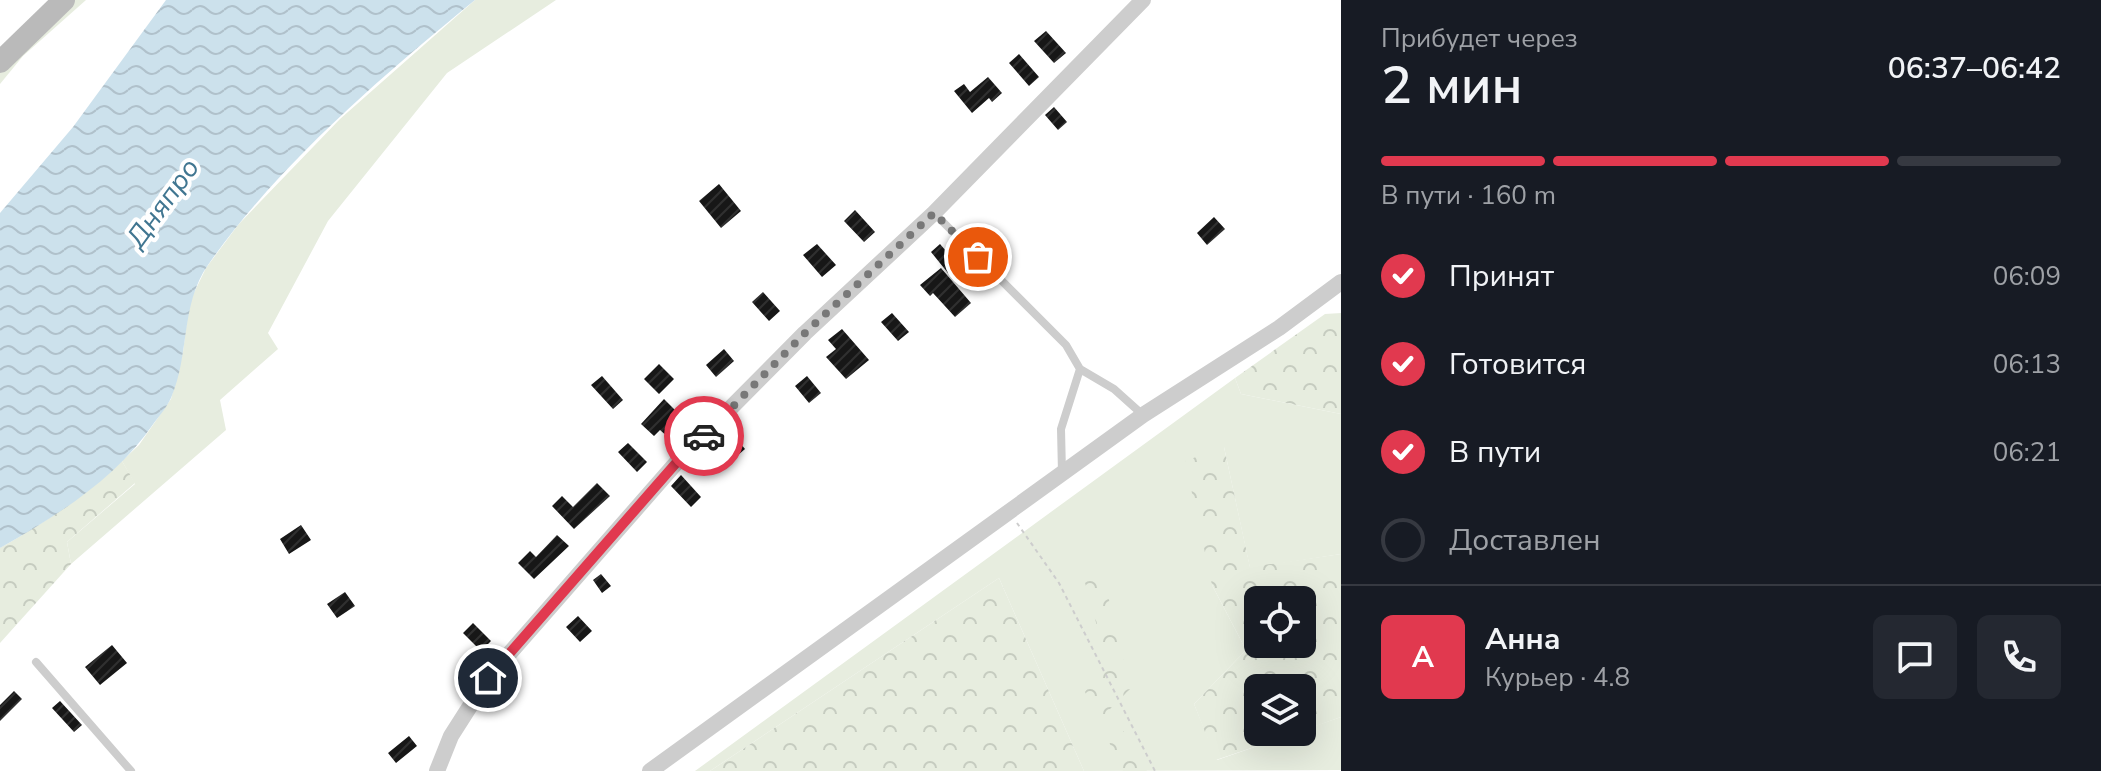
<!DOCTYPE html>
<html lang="ru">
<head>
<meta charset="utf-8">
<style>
	:root { --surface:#171b24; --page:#242831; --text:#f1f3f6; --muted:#9ea1a6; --line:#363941; --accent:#e1394f }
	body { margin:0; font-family:"Nunito Sans",sans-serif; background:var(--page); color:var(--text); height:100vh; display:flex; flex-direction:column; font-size:30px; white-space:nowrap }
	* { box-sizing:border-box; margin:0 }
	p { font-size:26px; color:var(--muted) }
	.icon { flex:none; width:44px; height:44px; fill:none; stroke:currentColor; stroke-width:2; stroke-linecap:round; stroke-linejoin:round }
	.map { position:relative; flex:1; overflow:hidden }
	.drawer { display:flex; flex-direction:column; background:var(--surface); width:760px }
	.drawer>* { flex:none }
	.buttons { position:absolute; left:1244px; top:586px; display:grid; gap:16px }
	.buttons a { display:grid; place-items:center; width:72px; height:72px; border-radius:12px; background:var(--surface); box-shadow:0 8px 32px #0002; font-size:40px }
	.pin { position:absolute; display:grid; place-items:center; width:68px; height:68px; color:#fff; margin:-34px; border:4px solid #fff; border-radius:50%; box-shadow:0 2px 8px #0007 }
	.courier { position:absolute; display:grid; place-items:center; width:80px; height:80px; margin:-40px; border:6px solid #e1394f; border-radius:50%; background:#fff; color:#222; box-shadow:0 2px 10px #0007 }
	.overview em { font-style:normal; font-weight:600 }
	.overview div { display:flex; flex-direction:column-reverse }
	.overview { display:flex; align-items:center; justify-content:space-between; height:136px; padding:0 40px }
	h1 { font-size:52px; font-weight:600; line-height:60px }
	.bar { display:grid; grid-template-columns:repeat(4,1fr); gap:12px 8px; align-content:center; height:96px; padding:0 40px }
	.bar i { height:10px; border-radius:6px; background:var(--line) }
	.bar .active { background:var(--accent) }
	.bar p { grid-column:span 4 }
	.line { display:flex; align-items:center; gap:20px; padding:0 40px; border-top:2px solid var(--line) }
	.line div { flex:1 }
	.round { display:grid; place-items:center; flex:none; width:84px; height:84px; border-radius:12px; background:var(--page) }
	ol { padding:0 40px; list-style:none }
	li { display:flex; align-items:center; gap:24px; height:88px }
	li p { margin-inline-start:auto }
	li .icon { padding:8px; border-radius:50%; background:var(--accent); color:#fff; stroke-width:4 }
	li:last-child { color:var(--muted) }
	li i { width:44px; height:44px; border:4px solid var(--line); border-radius:50% }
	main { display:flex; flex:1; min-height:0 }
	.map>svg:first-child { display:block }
</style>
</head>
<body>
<main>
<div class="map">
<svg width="1341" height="771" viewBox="0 0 1341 771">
	<defs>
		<pattern id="forest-crowns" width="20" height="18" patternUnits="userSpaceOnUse" patternTransform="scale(2)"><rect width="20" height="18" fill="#e7eddf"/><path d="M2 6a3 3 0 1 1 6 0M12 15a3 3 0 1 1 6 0" fill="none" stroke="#c6ccc0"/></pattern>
		<pattern id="water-waves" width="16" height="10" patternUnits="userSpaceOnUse" patternTransform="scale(2)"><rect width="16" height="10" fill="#cce1ec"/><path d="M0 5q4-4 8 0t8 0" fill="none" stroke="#b0c1cb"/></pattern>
		<pattern id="building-hatch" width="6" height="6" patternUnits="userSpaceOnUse" patternTransform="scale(2)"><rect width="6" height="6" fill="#171717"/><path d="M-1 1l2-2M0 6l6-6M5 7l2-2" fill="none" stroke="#303030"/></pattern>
	</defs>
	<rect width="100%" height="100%" fill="#fff"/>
	<path fill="#e7eddf" d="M475,0h81l-109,73 -119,148 -60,112 10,16 -58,51 6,30 -155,134 -4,-22 68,-58 -13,-23 17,-16 32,-46 12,-47 6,-49 17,-35 32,-43 102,-106z
		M1235,378l6,16 100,20v140l-91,14 -26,-121 -12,138 34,65 -52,54 23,56 124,-43v53l-257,1 -85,-193 -289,193h-15z"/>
	<path fill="url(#forest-crowns)" fill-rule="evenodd" d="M72,0h14l-63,56 -23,28v-14z
		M1341,313v101l-100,-20 -6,-16 90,-64z
		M1224,447l26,120 91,-13v163l-39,14v-43h-44v44h40l-82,28 -22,-56 52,-54 -34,-65 -27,-124zM1258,600h44v44h-44z
		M122,461l13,22 -68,59 4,22 -71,79v-95c44,-25 85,-52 122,-87z
		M1101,566l29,123 -20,20 37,62h-24l-38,-79 22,-30 -25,-90z
		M999,578l85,193h-374z"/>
	<path fill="url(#water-waves)" d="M166,0h309c-92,75 -199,167 -267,265 -28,40 -18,90 -37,133 -4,9 -11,17 -17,25 -38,56 -96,92 -154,125v-335l73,-86z"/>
	<path fill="url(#building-hatch)" d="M1046,31l20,22 -12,10 -20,-22z
		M1019,54l20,23 -10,9 -20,-23z
		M988,77l14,16 -10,9 -3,-4 -17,15 -18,-22 10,-7 6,8z
		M1054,107l13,15 -9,8 -13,-15z
		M719,184l22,27 -20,17 -22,-27z
		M855,210l20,22 -11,10 -20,-21z
		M1214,217l11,12 -18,16 -10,-12z
		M817,244l19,21 -14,12 -19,-22z
		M940,244l18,21 -10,8 -17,-21z
		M941,268l30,35 -16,14 -22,-24 -3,3 -10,-11z
		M763,292l17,19 -11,10 -17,-19z
		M892,313l17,19 -11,9 -17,-19z
		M842,329l27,31 -23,19 -20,-22 10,-8 -8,-9z
		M724,349l10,12 -18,16 -10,-12z
		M659,364l15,15 -15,15 -15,-15z
		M602,376l21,24 -10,9 -22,-24z
		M807,376l14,17 -12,10 -14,-17z
		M664,399l13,13 -7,8 8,8 -9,10 -9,-8 -6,6 -13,-12z
		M735,437l10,12 -22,19 -10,-12z
		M628,443l19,19 -10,10 -19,-20z
		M681,475l20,22 -10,10 -20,-21z
		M597,483l13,13 -36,33 -22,-23 10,-10 11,11z
		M301,525l10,15 -22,14 -9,-15z
		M557,535l12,11 -35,33 -16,-16 12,-12 6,6z
		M601,574l10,12 -9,7 -9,-13z
		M345,592l10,14 -18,12 -10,-14z
		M578,616l14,15 -12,11 -14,-15z
		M473,623l18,18 -10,10 -18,-18z
		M112,645l15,18 -27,22 -15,-18z
		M14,691l8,8 -22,22v-16z
		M60,701l22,24 -8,7 -22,-24z
		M409,736l8,10 -21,17 -8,-10z"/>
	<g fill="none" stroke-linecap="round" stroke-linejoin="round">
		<path stroke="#cdcdcd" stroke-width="2" stroke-dasharray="4 4" stroke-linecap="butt" d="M1017,523l42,60 96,188"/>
		<path stroke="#cdcdcd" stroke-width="8" d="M934,213l132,132 14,24 34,20 29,26
			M1062,473l-1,-44 19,-60
			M36,662l95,109"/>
		<path stroke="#cdcdcd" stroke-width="16" d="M437,771l14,-35 37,-58 189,-216 128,-129 129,-120 209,-213
			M650,771l493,-356 136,-87 62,-46"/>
		<path stroke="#bababa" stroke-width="22" d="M0,62l64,-62"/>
	</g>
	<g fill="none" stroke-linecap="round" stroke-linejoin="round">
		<path stroke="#787878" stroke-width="8" stroke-dasharray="0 14.4" d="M704,436l101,-103 129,-120 44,44"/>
		<path stroke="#e1394f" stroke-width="10" d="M488,678l189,-216 27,-26"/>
	</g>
	<g text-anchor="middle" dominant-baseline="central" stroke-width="8" stroke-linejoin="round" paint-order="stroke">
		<g font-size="28" font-style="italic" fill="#407691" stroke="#fff">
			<text transform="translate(163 203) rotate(-54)">Дняпро</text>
		</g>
	</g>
</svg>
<div class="buttons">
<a><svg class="icon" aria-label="locate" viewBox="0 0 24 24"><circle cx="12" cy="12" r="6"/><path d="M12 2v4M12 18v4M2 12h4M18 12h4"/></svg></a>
<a><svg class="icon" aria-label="layers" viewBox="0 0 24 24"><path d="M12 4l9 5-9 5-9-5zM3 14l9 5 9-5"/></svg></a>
</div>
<div class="pin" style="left:978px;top:257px;background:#ea580c"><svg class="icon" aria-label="bag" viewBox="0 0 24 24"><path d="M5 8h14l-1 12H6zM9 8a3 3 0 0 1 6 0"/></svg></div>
<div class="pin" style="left:488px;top:678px;background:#1f2937"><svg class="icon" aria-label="home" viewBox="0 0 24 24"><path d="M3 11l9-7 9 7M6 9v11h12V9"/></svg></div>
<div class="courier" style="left:704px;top:436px"><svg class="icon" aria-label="car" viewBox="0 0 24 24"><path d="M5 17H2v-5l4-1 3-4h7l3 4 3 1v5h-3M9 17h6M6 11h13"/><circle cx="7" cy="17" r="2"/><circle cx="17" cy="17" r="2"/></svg></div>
</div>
<section class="drawer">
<div class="overview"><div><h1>2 мин</h1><p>Прибудет через</p></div><em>06:37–06:42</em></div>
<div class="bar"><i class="active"></i><i class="active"></i><i class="active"></i><i></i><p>В пути · 160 m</p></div>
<ol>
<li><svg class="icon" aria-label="check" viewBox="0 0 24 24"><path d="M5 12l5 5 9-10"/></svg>Принят<p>06:09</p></li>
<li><svg class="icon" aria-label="check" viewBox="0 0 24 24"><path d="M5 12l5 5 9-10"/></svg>Готовится<p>06:13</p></li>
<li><svg class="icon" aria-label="check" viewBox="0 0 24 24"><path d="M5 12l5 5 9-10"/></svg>В пути<p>06:21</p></li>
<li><i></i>Доставлен</li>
</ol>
<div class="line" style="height:144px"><b class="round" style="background:var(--accent);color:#fff">А</b><div><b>Анна</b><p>Курьер · 4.8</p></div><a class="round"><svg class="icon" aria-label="chat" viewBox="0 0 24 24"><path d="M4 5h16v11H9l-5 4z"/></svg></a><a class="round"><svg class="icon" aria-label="phone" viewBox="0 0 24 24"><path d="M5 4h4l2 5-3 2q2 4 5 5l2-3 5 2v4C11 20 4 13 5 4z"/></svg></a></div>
</section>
</main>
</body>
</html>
